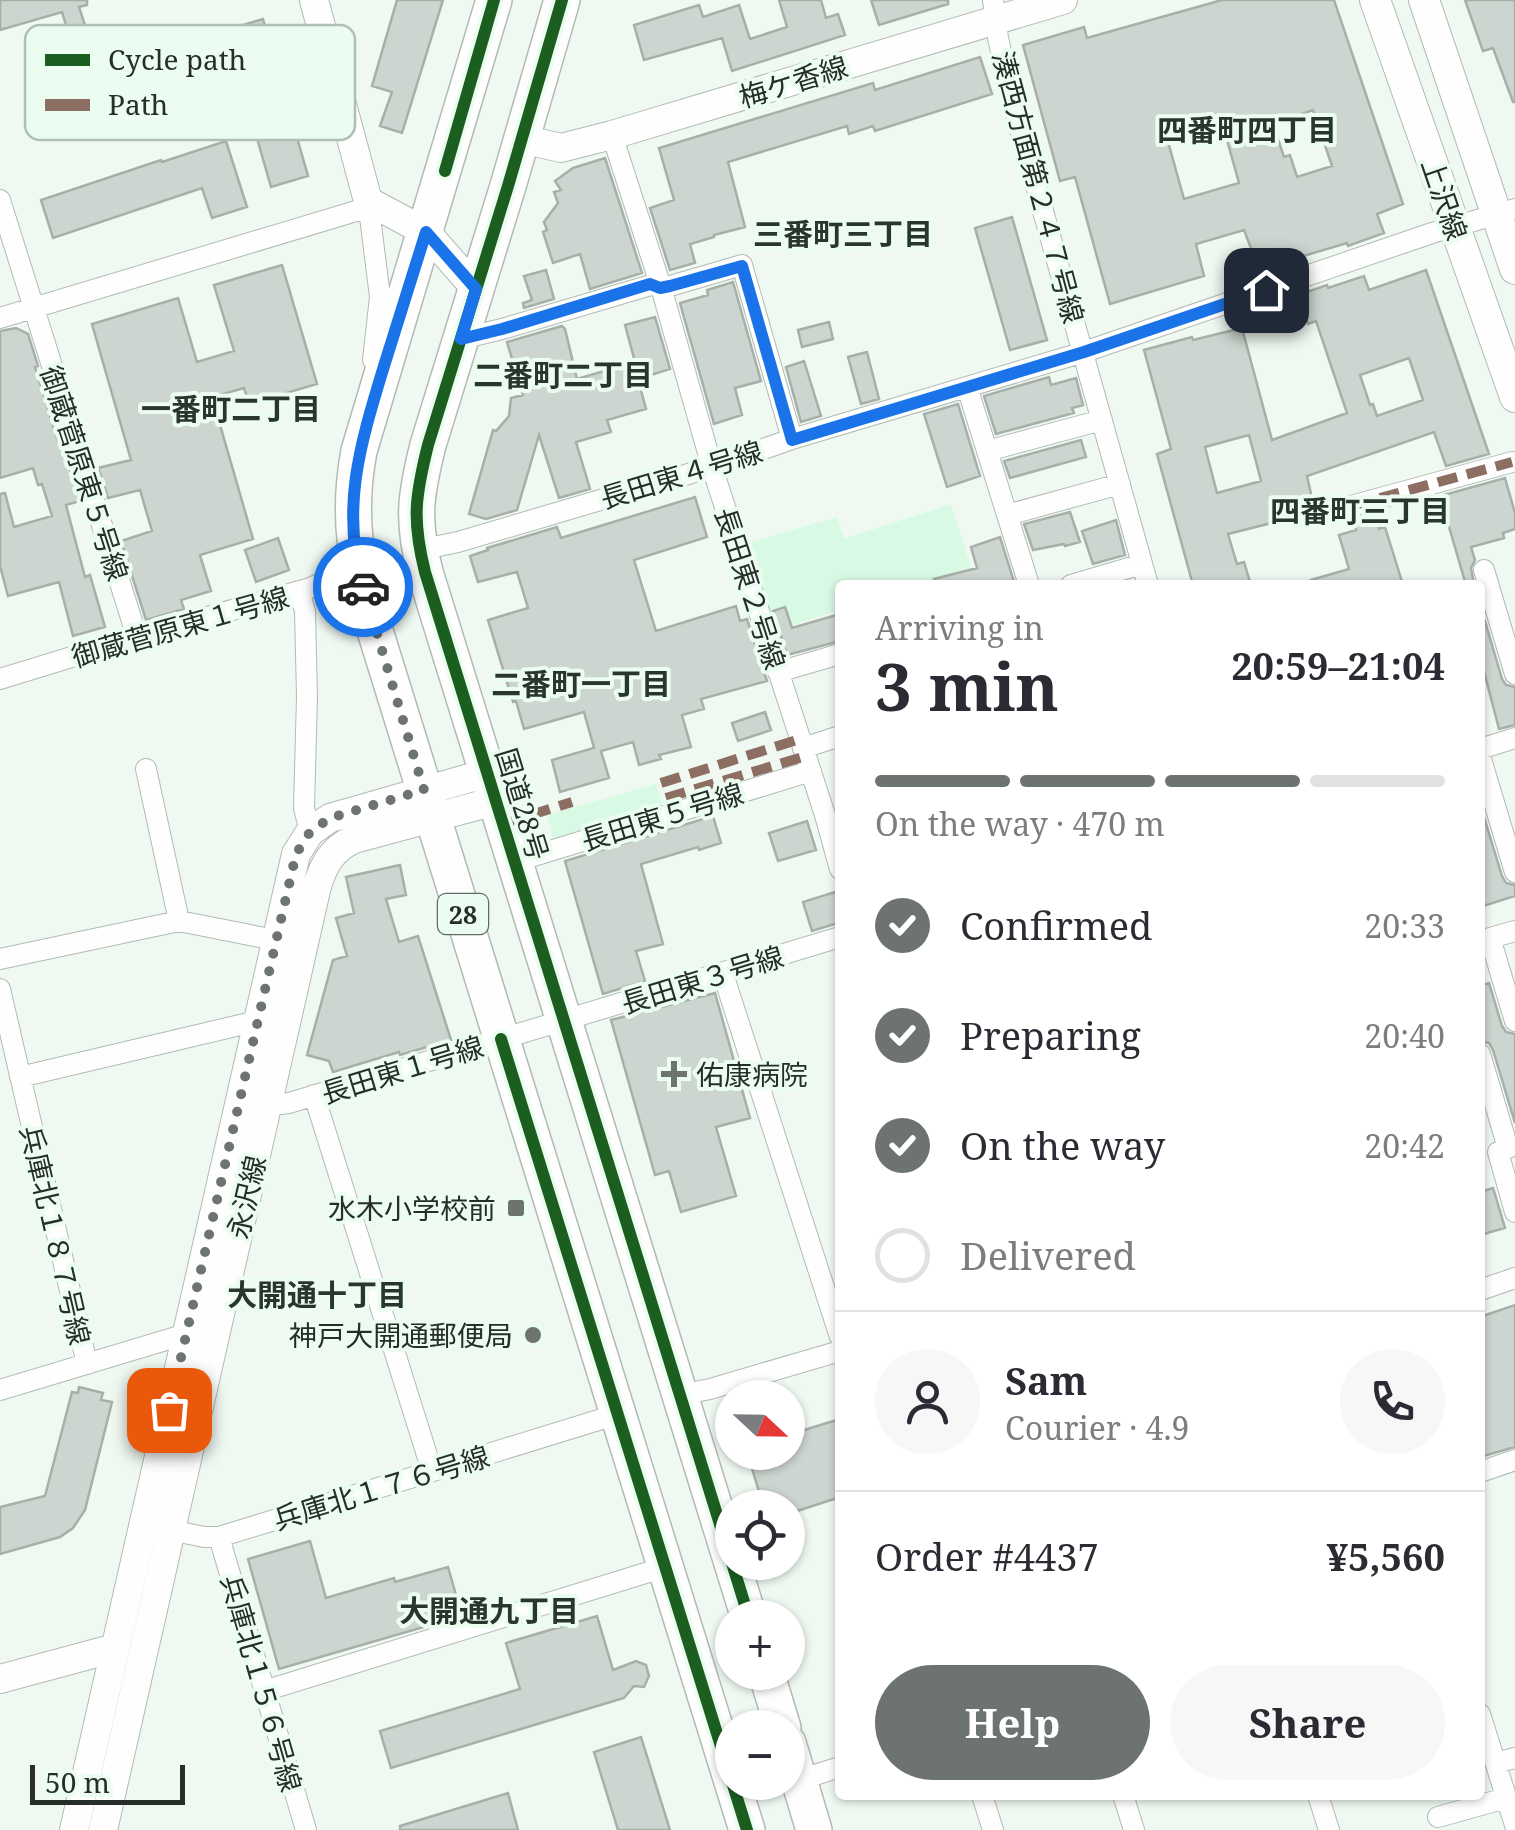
<!DOCTYPE html>
<html lang="en">
<head>
<meta charset="utf-8">
<style>
	:root { --surface:#fff; --page:#f7f7f7; --text:#2b2b33; --muted:#7c7c81; --line:#e1e1e2; --accent:#6d746f }
	body { margin:0; font-family:"Noto Serif","Noto Sans JP",serif; background:var(--page); color:var(--text); height:100vh; display:flex; flex-direction:column; font-size:38px; white-space:nowrap }
	* { box-sizing:border-box; margin:0 }
	p { font-size:32px; color:var(--muted) }
	.icon { flex:none; width:55px; height:55px; fill:none; stroke:currentColor; stroke-width:2; stroke-linecap:round; stroke-linejoin:round }
	.map { position:relative; flex:1; overflow:hidden }
	.details { position:absolute; left:835px; top:580px; width:650px; height:1220px; display:flex; flex-direction:column; background:var(--surface); border-radius:10px; box-shadow:0 2px 8px #0004 }
	.details>* { flex:none }
	.needle { width:65px; rotate:112deg }
	.tools { position:absolute; left:715px; top:1380px; display:grid; gap:20px }
	.tools a { display:grid; place-items:center; width:90px; height:90px; border-radius:50%; background:var(--surface); box-shadow:0 2px 8px #0004; font-size:50px }
	.scale { position:absolute; left:30px; bottom:25px; width:155px; box-sizing:border-box; padding-left:10px; border:5px solid #272d29; border-top:0; font-size:28px; line-height:35px; white-space:nowrap; color:#272d29; -webkit-text-stroke:8px #ebfdf1; paint-order:stroke }
	.pin { position:absolute; display:grid; place-items:center; width:85px; height:85px; color:#fff; margin:-42px; border-radius:20px; box-shadow:0 5px 15px #0006 }
	.courier { position:absolute; display:grid; place-items:center; width:100px; height:100px; margin:-50px; border:8px solid #1a73e8; border-radius:50%; background:#fff; color:#222; box-shadow:0 2px 12px #0007 }
	.summary em { font-style:normal; font-weight:700 }
	.summary div { display:flex; flex-direction:column-reverse }
	.summary { display:flex; align-items:center; justify-content:space-between; height:170px; padding:0 40px }
	h1 { font-size:65px; font-weight:700; line-height:75px }
	.bar { display:grid; grid-template-columns:repeat(4,1fr); gap:15px 10px; align-content:center; height:120px; padding:0 40px }
	.bar i { height:12px; border-radius:8px; background:var(--line) }
	.bar .current { background:var(--accent) }
	.bar p { grid-column:span 4 }
	.line { display:flex; align-items:center; gap:25px; padding:0 40px; border-top:2px solid var(--line) }
	.line div { flex:1 }
	.round { display:grid; place-items:center; flex:none; width:105px; height:105px; border-radius:52px; background:var(--page) }
	ol { padding:0 40px; list-style:none }
	li { display:flex; align-items:center; gap:30px; height:110px }
	li p { margin-inline-start:auto }
	li .icon { padding:10px; border-radius:50%; background:var(--accent); color:#fff; stroke-width:4 }
	li:last-child { color:var(--muted) }
	li i { width:55px; height:55px; border:5px solid var(--line); border-radius:50% }
	.button { display:flex; gap:20px; margin-top:auto; padding:20px 40px }
	.button a { flex:1; height:115px; border-radius:60px; background:var(--accent); color:#fff; font-size:40px; font-weight:700; line-height:115px; text-align:center }
	.button a+a { background:var(--page); color:var(--text) }
	.map>svg:first-child { display:block }
</style>
</head>
<body>
<div class="map">
<svg width="1515" height="1830" viewBox="0 0 1515 1830">
	<rect width="100%" height="100%" fill="#eff9f2"/>
	<path fill="#d8f9e4" d="M951,504l20,63 -55,18h-76v25l-64,20 -28,-87 89,-26 7,22z
		M656,784l8,26 -110,31 -7,-26z"/>
	<path fill="#cdd5d0" stroke="#a7afa9" stroke-width="2.5" fill-rule="evenodd" d="M0,0h87v5l-8,2 16,49 -18,6 -15,-50 -62,18z
		M397,0h46l-41,133 -22,-7 12,-34 -20,-6z
		M779,0h42l5,18 12,-4 7,21 -113,36 -10,-33 -78,22 -10,-35 65,-20 4,12 36,-12 11,34 37,-12z
		M871,0h77v4l-69,21z
		M1222,0h112l69,204 -26,10 7,19 -36,13 -1,-3 -47,14 -40,15 -16,-42 -48,14 8,32 -94,28 -35,-127 -15,4 -37,-136 61,-18 3,11zM1313,110l19,56 -35,11 -7,-22 -6,2 -11,-33zM1222,122l17,61 -55,16 -17,-61z
		M1465,0h50v102h-2l-20,-54 -10,3z
		M263,19l45,157 -37,11 -45,-157z
		M980,57l12,37 -117,37 -2,-5 -24,8 -2,-8 -119,36 17,65 -31,8v2l-24,7 5,19 -25,7 -20,-62 24,-8 -15,-52 214,-65 2,7z
		M226,141l21,66 -35,11 -10,-30 -149,50 -12,-38 120,-40 1,2z
		M605,158l37,115 -52,16 -10,-35 -27,9 -10,-31 4,-2 -3,-8 14,-19 -4,-11 7,-2 -6,-9 18,-13z
		M1012,217l35,123 -37,10 -35,-122z
		M282,265l35,119 -68,20 -5,-16 -32,9 41,142 -53,16 11,36 -30,9 3,9 -38,11 -25,-79 31,-10 -12,-41 -32,8 -10,-30 33,-8 -39,-136 86,-26 19,64 37,-11 -20,-66z
		M546,270l8,29 -30,9 -1,-5 9,-3 -8,-24z
		M1426,270l63,184 -43,12 -12,-34 -127,44 8,36 -87,22 9,30 7,-2 7,23h-58l-36,-131 14,-5 -27,-99 48,-13 1,3 49,-12 30,112 75,-27 -31,-92 -8,3 -10,-29 29,-10 1,3 36,-12 5,14zM1409,358l14,42 -46,16 -4,-12 -3,1 -10,-30zM1249,435l12,46 -44,12 -12,-46z
		M733,282l28,99 -26,7 7,27 -28,9 -34,-121 28,-8 -1,-5z
		M655,317l15,52 -32,10 8,30 -39,11 4,12 -35,10 14,47 -31,9 -20,-63 -22,75 -31,9 -17,-5 24,-84 3,1 13,-15 2,-18 12,-3 -16,-53 55,-16 3,3 12,50 58,-17 -10,-37z
		M829,322l4,17 -31,8 -4,-17z
		M16,328l12,6 10,32 -3,1 22,71 10,22 13,41 -14,4 19,72 5,-2 15,52 -32,9 -14,-54 -51,14 -8,-30v-72l5,-1 9,34 38,-11 -10,-32 -4,1 -5,-17 -33,10v-147z
		M867,352l12,47 -18,5 -13,-47z
		M804,361l17,55 -20,6 -15,-55z
		M1049,377l2,8 25,-7 7,27 -11,3 2,5 -78,21 -12,-38z
		M958,404l22,72 -33,11 -23,-73z
		M1081,440l5,17 -76,21 -6,-17z
		M1505,478l10,35v16l-12,4 1,5 -33,9 4,13 -4,8 3,17h-8l-26,-89z
		M695,497l12,40 -73,23 22,71 80,-25 4,15 7,-2 20,62 -66,18 3,10 -22,6 9,32 -32,8 2,4 -22,6 -6,-23 -32,9 8,27 -49,14 -8,-32 42,-12 -10,-36 -60,17 -8,-28 -3,1 -25,-82 40,-12 -11,-36 -39,10 -8,-26 18,-6 -1,-2 70,-21 4,11z
		M1070,512l10,30 -15,4 -1,-2 -31,6 -9,-26z
		M1375,514l4,15 6,-2 18,58h-91l-1,-5 38,-11 -10,-34 17,-5 -3,-11z
		M1116,520l9,35 -32,9 -11,-33z
		M1000,537l15,48h-80l-1,-6 43,-11 -6,-21z
		M278,538l11,32 -33,12 -11,-32z
		M785,607l7,21 48,-14v27l-53,14 -14,-44z
		M1485,621l17,58 4,6 9,2v38l-16,4 -19,-73v-33z
		M765,712l6,18 -33,11 -6,-18z
		M1480,804l22,72 4,7 9,2v11l-35,11z
		M713,816l8,27 -22,7 -1,-3 -57,17 22,80 -27,7 9,30 -42,13 -38,-133z
		M807,821l9,29 -38,11 -9,-28z
		M400,865l6,30 -20,4 13,43 19,-6 33,104 -51,15 -1,-3 -66,20 -4,-11 -22,-6 26,-95 14,-4 -11,-38 18,-5 -8,-36z
		M835,892l5,15v10l-5,7 -23,7 -9,-29z
		M1489,983l13,43 4,6 9,2v89l-22,-73 -4,-7 -9,-2v-55z
		M715,993l35,125 -34,9 20,69 -55,16 -12,-41 -14,4 -44,-155z
		M1493,1188l12,40 -25,7v-43z
		M1515,1305v142l-35,10v-140z
		M79,1387l24,6 -2,7 11,2 -27,108 -12,18 -13,9 -60,17v-47l45,-11 27,-104 6,1z
		M840,1419v78l-52,17v-6h-24l-17,-56h41v-17z
		M310,1541l16,57 68,-20 1,4 53,-15 14,49 -183,53 -31,-110z
		M597,1616l16,54 23,-9 10,4 3,11 -5,11 -10,-1 -10,12 -233,70 -11,-37 140,-42 -14,-46z
		M641,1737l29,93h-52l-24,-78z
		M508,1793l10,37h-118v-4z"/>
	<g fill="none" stroke-linecap="round" stroke-linejoin="round">
		<defs>
			<path id="street" d="M993,0l5,38 13,59 137,488
				M612,135l49,152 51,180 113,348 15,54
				M0,200l137,437
				M368,201l12,96 -7,63
				M0,318l376,-113
				M461,339l41,-10 149,-44 10,2 9,-1 72,-21 50,174
				M967,387l62,198
				M987,451l115,-31
				M1351,506l161,-44
				M1007,515l113,-31
				M419,550l39,-8 254,-75 80,-28 292,-87 348,-119 83,-24
				M1484,570l31,104
				M1071,585l71,-21
				M299,591l6,20 2,86 -3,111 6,24
				M778,672l62,-18
				M0,679l137,-42 173,-49 48,-22
				M803,748l37,-12
				M1480,749l35,-11
				M1480,756l35,116
				M146,769l33,152
				M514,862l297,-91
				M1515,931l-25,7 25,83
				M0,959l179,-38 96,19
				M723,974l117,363
				M0,989l87,375
				M1480,1054l28,94
				M20,1077l237,-56
				M314,1095l118,376
				M257,1102l15,3 17,-2 551,-166
				M1498,1152l17,60
				M1480,1290l35,-12
				M0,1390l186,-56
				M679,1395l31,-6 130,-38
				M1480,1472l35,-12
				M160,1528l44,9h15l399,-123
				M219,1537l87,293
				M264,1691l401,-124
				M1480,1714l35,111
				M1496,1763l19,-5
				M799,1780l41,-13
				M982,1795l11,35
				M1123,1795l11,35
				M1318,1795l11,35
				M1438,1817l68,-19"/>
			<path id="secondary" d="M314,0l54,201 58,31 50,57
				M522,139l39,9 51,-13 451,-135
				M0,1679l115,-31
				M74,1830l222,-976 14,-22 20,-14 157,-45
				M103,1830l214,-944c7,-22 15,-37 37,-47l141,-38"/>
			<path id="primary" d="M1375,0l140,397
				M1424,0l91,269"/>
			<path id="highway" d="M494,0l-135,451c-13,69 -2,117 17,183l371,1196
				M562,0l-54,186 -80,259c-13,52 -16,75 -3,127l324,1046
				M766,1672l17,56
				M788,1743l26,87"/>
		</defs>
		<use href="#street" stroke="#b2bab5" stroke-width="22"/>
		<use href="#secondary" stroke="#b2bab5" stroke-width="30"/>
		<use href="#primary" stroke="#b2bab5" stroke-width="32"/>
		<use href="#highway" stroke="#b2bab5" stroke-width="38"/>
		<use href="#street" stroke="#fdfefd" stroke-width="20"/>
		<use href="#secondary" stroke="#fdfefd" stroke-width="28"/>
		<use href="#primary" stroke="#fdfefd" stroke-width="30"/>
		<use href="#highway" stroke="#fdfefd" stroke-width="35"/>
		<path stroke="#8d6e63" stroke-width="10" stroke-dasharray="20 10" stroke-linecap="butt" d="M1351,506l161,-44
			M661,783l139,-44
			M666,798l140,-42
			M502,824l70,-22"/>
		<defs>
			<path id="cycleway" d="M562,0l-54,186 -80,259c-13,52 -16,75 -3,127l324,1046
				M445,171l49,-171
				M501,1039l246,791"/>
		</defs>
		<use href="#cycleway" stroke="#ebfdf1" stroke-width="19"/>
		<use href="#cycleway" stroke="#1b5e20" stroke-width="12"/>
	</g>
	<g fill="none" stroke-linecap="round" stroke-linejoin="round">
		<path stroke="#6d746f" stroke-width="10" stroke-dasharray="0 18" d="M169,1410l127,-556 14,-22 20,-14 94,-28 -61,-203"/>
		<path stroke="#1a73e8" stroke-width="12" d="M363,587c-23,-80 -2,-145 21,-221 14,-45 28,-89 42,-134l50,57 -15,50 41,-10 148,-45 10,4 10,-2 72,-20 50,174 292,-88 182,-62"/>
	</g>
	<g fill="#6d746f" stroke="#ebfdf1" stroke-width="4">
		<path d="M669 1059h10v10h10v10h-10v10h-10v-10h-10v-10h10z"/>
		<rect x="506" y="1198" width="20" height="20" rx="5"/>
		<circle cx="533" cy="1335" r="10"/>
	</g>
	<g text-anchor="middle" dominant-baseline="central" stroke-width="8" stroke-linejoin="round" paint-order="stroke">
		<rect fill="#ebfdf1" stroke="#626b65" stroke-width="2.5" x="438" y="894" width="50" height="40" rx="8"/>
		<g font-size="25" font-weight="bold" fill="#272d29">
			<text x="463" y="914">28</text>
		</g>
		<g font-size="28" fill="#272d29" stroke="#ebfdf1">
			<text transform="translate(793 81) rotate(-17)">梅ケ香線</text>
			<text transform="translate(1039 187) rotate(75)">湊西方面第２４７号線</text>
			<text transform="translate(1445 199) rotate(71)">上沢線</text>
			<text transform="translate(85 473) rotate(72)">御蔵菅原東５号線</text>
			<text transform="translate(681 474) rotate(-17)">長田東４号線</text>
			<text transform="translate(751 588) rotate(72)">長田東２号線</text>
			<text transform="translate(180 626) rotate(-16)">御蔵菅原東１号線</text>
			<text transform="translate(523 804) rotate(73)">国道28号</text>
			<text transform="translate(662 816) rotate(-17)">長田東５号線</text>
			<text transform="translate(702 979) rotate(-17)">長田東３号線</text>
			<text transform="translate(402 1069) rotate(-17)">長田東１号線</text>
			<text transform="translate(246 1197) rotate(-77)">永沢線</text>
			<text transform="translate(56 1235) rotate(77)">兵庫北１８７号線</text>
			<text transform="translate(381 1487) rotate(-17)">兵庫北１７６号線</text>
			<text transform="translate(262 1683) rotate(74)">兵庫北１５６号線</text>
		</g>
		<g font-size="28" fill="#272d29" stroke="#ebfdf1" text-anchor="end">
			<text x="696" y="1074" text-anchor="start">佑康病院</text>
			<text x="496" y="1208">水木小学校前</text>
			<text x="513" y="1335">神戸大開通郵便局</text>
		</g>
		<g font-size="30" font-weight="bold" fill="#28362d" stroke="#ebfdf1">
			<text x="1247" y="129">四番町四丁目</text>
			<text x="843" y="233">三番町三丁目</text>
			<text x="563" y="374">二番町二丁目</text>
			<text x="231" y="408">一番町二丁目</text>
			<text x="1360" y="510">四番町三丁目</text>
			<text x="581" y="683">二番町一丁目</text>
			<text x="317" y="1294">大開通十丁目</text>
			<text x="489" y="1610">大開通九丁目</text>
		</g>
	</g>
	<rect x="25" y="25" width="330" height="115" rx="15" fill="#ebfdf1" stroke="#b0bfb5" stroke-width="2.5"/>
	<rect x="45" y="54" width="45" height="12" fill="#1b5e20"/>
	<rect x="45" y="99" width="45" height="12" fill="#8d6e63"/>
	<g font-size="28" fill="#272d29">
		<text x="108" y="70">Cycle path</text>
		<text x="108" y="115">Path</text>
	</g>
</svg>
<div class="tools">
<a><svg class="needle" viewBox="-14 -14 28 28"><path d="M0-13l5 13h-10z" fill="#e53935"/><path d="M0 13l5-13h-10z" fill="#7c7c81"/></svg></a>
<a><svg class="icon" aria-label="locate" viewBox="0 0 24 24"><circle cx="12" cy="12" r="6"/><path d="M12 2v4M12 18v4M2 12h4M18 12h4"/></svg></a>
<a>+</a>
<a>−</a>
</div>
<div class="scale">50 m</div>
<div class="pin" style="left:169px;top:1410px;background:#ea580c"><svg class="icon" aria-label="bag" viewBox="0 0 24 24"><path d="M5 8h14l-1 12H6zM9 8a3 3 0 0 1 6 0"/></svg></div>
<div class="pin" style="left:1266px;top:290px;background:#1f2937"><svg class="icon" aria-label="home" viewBox="0 0 24 24"><path d="M3 11l9-7 9 7M6 9v11h12V9"/></svg></div>
<div class="courier" style="left:363px;top:587px"><svg class="icon" aria-label="car" viewBox="0 0 24 24"><path d="M5 17H2v-5l4-1 3-4h7l3 4 3 1v5h-3M9 17h6M6 11h13"/><circle cx="7" cy="17" r="2"/><circle cx="17" cy="17" r="2"/></svg></div>
<section class="details">
<div class="summary"><div><h1>3 min</h1><p>Arriving in</p></div><em>20:59–21:04</em></div>
<div class="bar"><i class="current"></i><i class="current"></i><i class="current"></i><i></i><p>On the way · 470 m</p></div>
<ol>
<li><svg class="icon" aria-label="check" viewBox="0 0 24 24"><path d="M5 12l5 5 9-10"/></svg>Confirmed<p>20:33</p></li>
<li><svg class="icon" aria-label="check" viewBox="0 0 24 24"><path d="M5 12l5 5 9-10"/></svg>Preparing<p>20:40</p></li>
<li><svg class="icon" aria-label="check" viewBox="0 0 24 24"><path d="M5 12l5 5 9-10"/></svg>On the way<p>20:42</p></li>
<li><i></i>Delivered</li>
</ol>
<div class="line" style="height:180px"><a class="round"><svg class="icon" aria-label="person" viewBox="0 0 24 24"><circle cx="12" cy="8" r="4"/><path d="M4 21q1-7 8-7t8 7"/></svg></a><div><b>Sam</b><p>Courier · 4.9</p></div><a class="round"><svg class="icon" aria-label="phone" viewBox="0 0 24 24"><path d="M5 4h4l2 5-3 2q2 4 5 5l2-3 5 2v4C11 20 4 13 5 4z"/></svg></a></div>
<div class="line" style="height:130px"><div>Order #4437</div><b>¥5,560</b></div>
<div class="button"><a>Help</a><a>Share</a></div>
</section>
</div>
</body>
</html>
